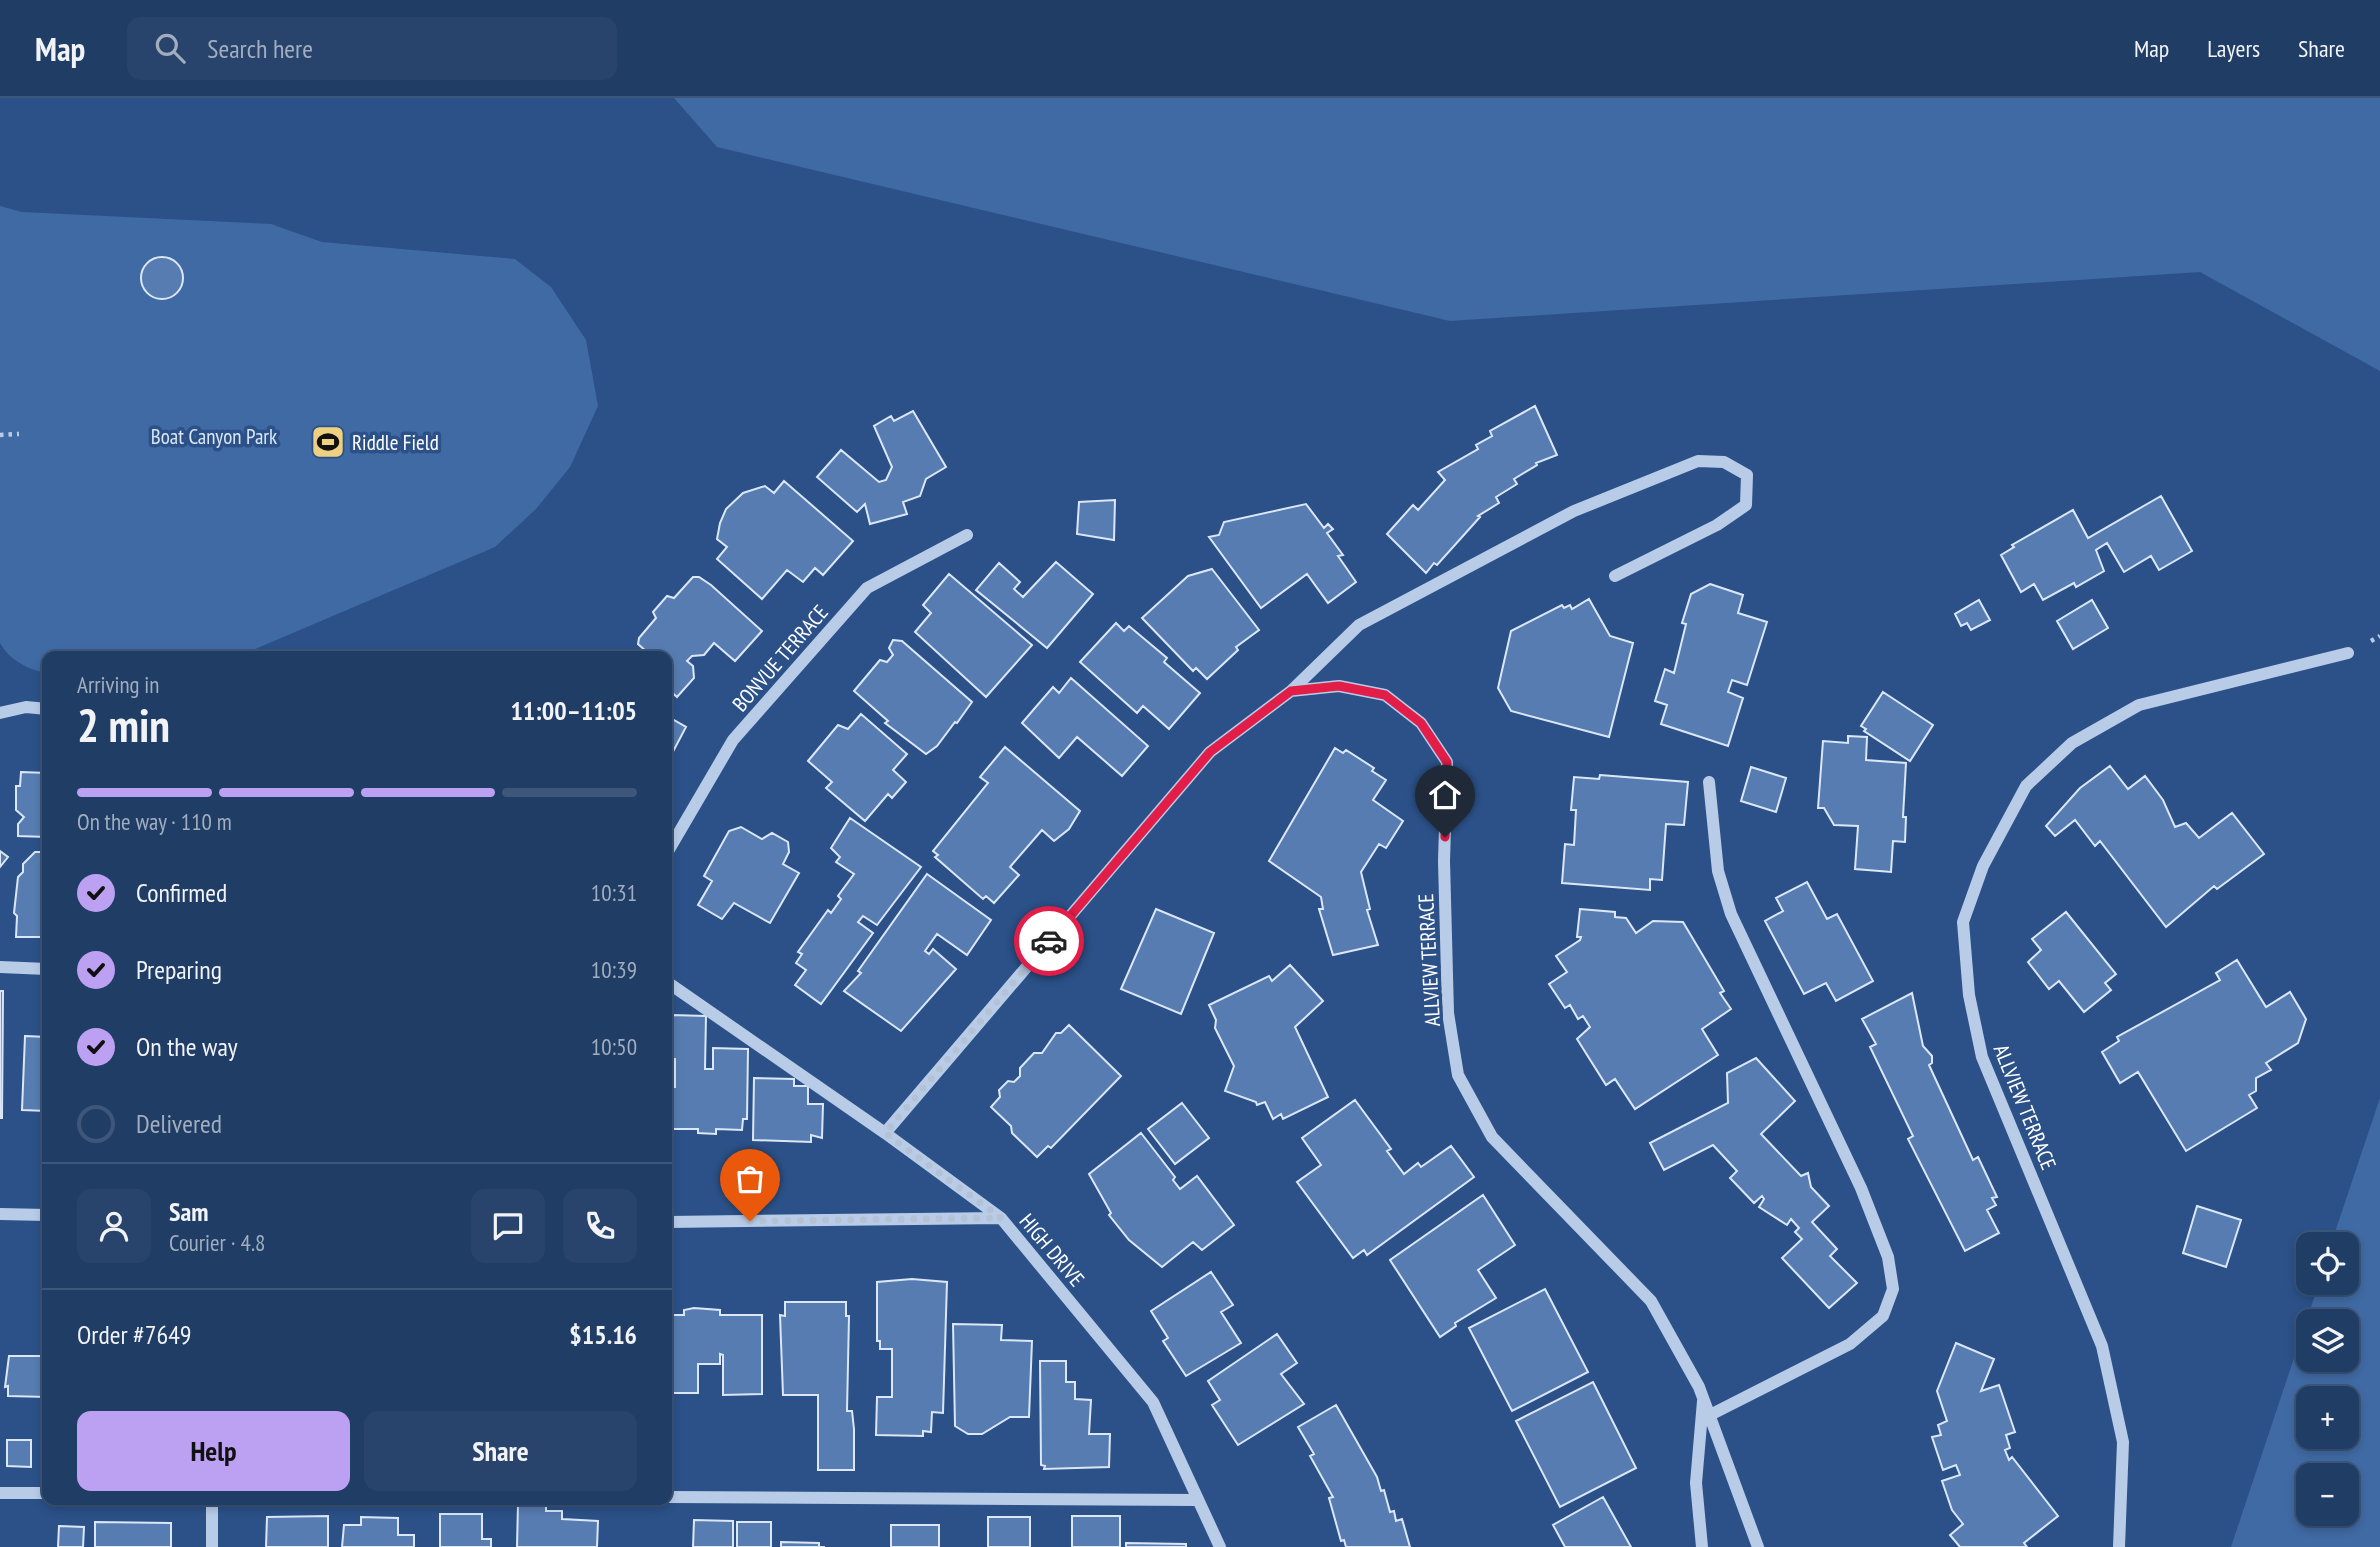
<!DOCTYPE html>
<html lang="en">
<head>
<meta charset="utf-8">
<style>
	:root { --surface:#203d66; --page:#28446c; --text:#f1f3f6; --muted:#a2aebf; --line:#3d567a; --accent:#bca0f2 }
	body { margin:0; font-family:"PT Sans Narrow",sans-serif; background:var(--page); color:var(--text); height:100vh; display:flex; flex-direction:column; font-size:26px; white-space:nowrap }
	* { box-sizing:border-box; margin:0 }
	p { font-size:23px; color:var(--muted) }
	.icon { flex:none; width:38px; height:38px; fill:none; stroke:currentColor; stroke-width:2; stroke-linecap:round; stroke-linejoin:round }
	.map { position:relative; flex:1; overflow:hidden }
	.panel { position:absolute; left:42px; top:553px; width:630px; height:854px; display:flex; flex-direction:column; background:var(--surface); border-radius:14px; box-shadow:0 4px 10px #0003,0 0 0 2px var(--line) }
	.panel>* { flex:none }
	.controls { position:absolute; left:2296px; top:1134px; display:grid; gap:14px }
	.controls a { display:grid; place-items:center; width:63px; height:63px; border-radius:14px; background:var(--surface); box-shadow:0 4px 10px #0003,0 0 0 2px var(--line); font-size:35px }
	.pin { position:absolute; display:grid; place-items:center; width:60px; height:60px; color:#fff; margin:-72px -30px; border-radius:50% 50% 50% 0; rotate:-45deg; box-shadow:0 0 7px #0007 }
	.pin .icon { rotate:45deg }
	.courier { position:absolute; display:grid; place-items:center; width:70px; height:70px; margin:-35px; border:5px solid #e11d48; border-radius:50%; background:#fff; color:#222; box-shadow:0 2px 9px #0007 }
	.summary em { font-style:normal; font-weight:600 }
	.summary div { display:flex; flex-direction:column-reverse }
	.summary { display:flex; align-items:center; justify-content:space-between; height:119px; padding:0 35px }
	h1 { font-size:46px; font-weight:600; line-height:52px }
	.bar { display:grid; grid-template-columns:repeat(4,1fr); gap:10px 7px; align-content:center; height:84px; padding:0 35px }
	.bar i { height:9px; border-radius:5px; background:var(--line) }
	.bar .on { background:var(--accent) }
	.bar p { grid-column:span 4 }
	.line { display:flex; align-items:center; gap:18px; padding:0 35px; border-top:2px solid var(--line) }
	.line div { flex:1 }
	.round { display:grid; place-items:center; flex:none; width:74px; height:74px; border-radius:14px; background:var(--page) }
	ol { padding:0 35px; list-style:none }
	li { display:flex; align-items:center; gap:21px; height:77px }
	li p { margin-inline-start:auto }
	li .icon { padding:7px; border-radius:50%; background:var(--accent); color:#111; stroke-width:4 }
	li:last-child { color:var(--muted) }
	li i { width:38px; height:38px; border:4px solid var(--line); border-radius:50% }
	.action { display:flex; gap:14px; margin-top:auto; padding:14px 35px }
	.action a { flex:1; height:80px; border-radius:14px; background:var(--accent); color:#111; font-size:28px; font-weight:600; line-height:80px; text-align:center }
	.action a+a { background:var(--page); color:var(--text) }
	header { display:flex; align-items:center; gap:42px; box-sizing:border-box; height:98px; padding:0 35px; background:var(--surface); border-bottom:2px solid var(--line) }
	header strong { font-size:33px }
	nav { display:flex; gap:38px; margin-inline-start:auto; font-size:24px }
	.search { width:490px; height:63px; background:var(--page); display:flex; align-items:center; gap:18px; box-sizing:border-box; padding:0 24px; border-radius:14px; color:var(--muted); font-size:26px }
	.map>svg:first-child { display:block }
</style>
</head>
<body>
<header>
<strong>Map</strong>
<div class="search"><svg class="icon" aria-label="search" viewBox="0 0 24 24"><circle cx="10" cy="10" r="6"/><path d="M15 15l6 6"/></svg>Search here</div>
<nav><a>Map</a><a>Layers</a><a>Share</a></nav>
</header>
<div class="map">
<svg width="2380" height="1449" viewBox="0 0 2380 1449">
	<rect width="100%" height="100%" fill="#2b5188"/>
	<path fill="#406aa4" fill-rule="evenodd" d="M674,0h1706v273l-180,-99 -750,49 -733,-174z
		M0,108l22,6 249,12 51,18 193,17 36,28 35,53 12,66 -28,61 -34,42 -41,38 -256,109h-192v17c-18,-3 -38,-13 -47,-30z
		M2380,1000v449h-149l88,-264h28v-39h-16zM2308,1223h39v39h-39zM2347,1300v39h-39v-39zM2347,1377v39h-39v-39z"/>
	<path fill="#577cb1" stroke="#dbe7f6" stroke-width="2" d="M141 180a21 21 0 1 1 42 0a21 21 0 1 1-42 0Z
		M1535,308l22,49 -21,8 1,2 -23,14 3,5 -21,13 3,6 -21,13 2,1 -43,48 -3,-2 -8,10 -39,-39 26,-29 5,5 27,-30 -7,-8 40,-23 -2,-4 16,-9 -2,-5z
		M913,313l33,56 -20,12 -6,17 -17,6 4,12 -37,10 -5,-20 -8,8 -40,-35 24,-27 38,32 7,-2 6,-13 -18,-41 17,-10 3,5z
		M784,383l69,60 -30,34 -8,-7 -12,14 -16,-12 -25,29 -45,-40 10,-12 -10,-8 3,-16 6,-14 17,-16 22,-7 9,7z
		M2161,398l31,55 -33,19 -8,-14 -27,16 -17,-29 -11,7 8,21 -28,16 -2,-4 -31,17 -9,-16 -13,8 -20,-37 13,-8 -2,-2 61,-35 15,28z
		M1115,402l-1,40 -37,-6 2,-32z
		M1306,406l18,24 4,-4 5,5 -6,4 16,22 -5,1 18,26 -28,21 -21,-29 -46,34 -52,-71 10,-2 5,-13z
		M1056,464l37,32 -46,54 -71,-58 23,-27 21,19 -6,7 9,8z
		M1212,471l47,61 -23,17 2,3 -31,29 -11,-11 -3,3 -51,-53 46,-42z
		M949,476l83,71 -46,52 -71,-65 16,-19 -8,-8z
		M693,479h6l12,8 51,46 -27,30 -21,-18 -10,12 -12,1 -5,5 6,5 1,12 -17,19 -10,-9v-32h-19l-1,-4 -9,-8 1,-6 17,-20 -3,-6 14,-16 7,2z
		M1710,486l33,11 -5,18 29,9 -20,63 -15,-5 -4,12 15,6 -15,48 -67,-22 6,-19 -12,-4 10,-32 9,4 12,-49 -4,-1 9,-29z
		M1589,501l21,37 23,7 -24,94 -98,-26 -13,-23 13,-57 51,-26 2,3 6,-3 2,4z
		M1979,502l11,20 -19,10 -4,-7 -6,3 -6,-12z
		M2092,502l16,28 -35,21 -16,-28z
		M1116,525l8,8 5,-5 38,32 -3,4 36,31 -31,36 -26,-23 -6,7 -57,-51z
		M893,542l9,1 70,61 -15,21 -2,-1 -18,24 -11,8 -41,-31 3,-2 -34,-30 26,-31 7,2 6,-7 -4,-7z
		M1071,580l77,68 -26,30 -45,-39 -18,21 -37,-35 31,-36 6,6z
		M1883,594l50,33 -23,36 -46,-30 2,-2 -5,-3z
		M861,616l46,40 -14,16 13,12 -14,16 -4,-4 -23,27 -39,-33 6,-6 -24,-21 30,-36 10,4z
		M667,618l19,11 -19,36z
		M1848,638l19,1 -1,23 40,3 -3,54h3l-1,25 -12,-1 -2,31 -36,-3 3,-43 -24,-1 -10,-17h-6l5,-67 25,2z
		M1005,649l75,64 -11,18 -15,12 -12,-11 -32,37 9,8 -25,28 -8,-7 -3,3 -48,-42 3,-2 -5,-4 55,-68 -8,-6z
		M1335,650l8,5 3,-3 28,18 -2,3 14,9 -13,20 30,21 -17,27 -7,-4 -18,28 9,37 -3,1 11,35 -45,10 -14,-46h4l-2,-12 -52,-36z
		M2110,668l18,23 17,-13 18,24 12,27 11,-4 13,15 33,-25 32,41 -47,35 -3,-3 -48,41 -66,-86 -5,5 -20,-26 -20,16 -9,-10 34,-38z
		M1751,669l35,11 -10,34 -35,-11z
		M21,674l26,1v64l-29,-1v-12l6,-7 -8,-7v-24h4z
		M1600,677l88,7 -4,43 -18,-1 -4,56 -12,-1v11l-88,-7 3,-39 9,1 2,-35h-5l3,-33 25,2z
		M850,720l71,49 -44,58 -14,-9 -5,6 15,11 -52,71 -26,-19 11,-15 -10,-7 6,-9 -4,-2 30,-42 3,3 10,-14 -3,-3 16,-22 -18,-12 4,-5 -9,-9z
		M741,729l21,12 10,-6 16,9 1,10 -6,12 16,9 -29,50 -36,-20 -12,16 -24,-14 14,-24 -8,-5 25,-45z
		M0,753l8,6 -8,10z
		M35,754h12v85h-31l1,-21 -3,-3 4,-36 5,-5v-8z
		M927,776l64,46 -24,35 -30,-21 -12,17 4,3 4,-5 23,20 -55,62 -57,-40 17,-18 -3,-2z
		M1807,784l20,37 10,-5 36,67 -37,20 -10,-18 -22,11 -39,-73 18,-10 -7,-13z
		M1156,811l58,24 -33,81 -60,-25z
		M1580,811l35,3v5l11,1 10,15 17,-12 30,1 41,69 -4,2 11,16 -29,20 16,26 -83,54 -20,-30 -9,6 -29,-46 13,-12 -7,-11 -5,3 -8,-14 -5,3 -16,-24 18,-12 -11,-16 24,-16 1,-3h-4z
		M2066,814l50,62 -11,9 6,7 -27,22 -25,-31 -10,8 -21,-27 13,-12 -9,-11z
		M2237,862l29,47 24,-15 16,27 -8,24 -32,20 5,7 -15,8v13l-7,4 8,13 -71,43 -48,-79 -18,11 -18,-31 17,-11 -2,-4 103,-57 -4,-7z
		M1290,867l33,36 -28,26 33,70 -45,22 -2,-5 -8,5 -8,-17 -8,3 -1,-3 -31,-11 9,-25 -19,-38 1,-8 -7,-15 60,-29 3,5z
		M0,893h3l-1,127h-2z
		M1912,895l11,53 9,10v7l-3,2 44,95 5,-3 19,40 -5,1 4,7 -9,5 12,23 -34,18 -57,-112 5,-3 -43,-89 6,-3 -14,-25z
		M671,917l35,1 -1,53h8v-21l35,1 -1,70h-4l-1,11 -26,-1v5l-18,-1v-4h-28v-42h5v-28l-5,-1z
		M1069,927l52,51 -70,72 -3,-2 -11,11 -25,-24 -1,-7 -20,-19 9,-10 -1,-7 9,-9 6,1 6,-6v-8l14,-15h8l14,-20h5z
		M25,938l22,1v74l-25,-1z
		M1756,960l39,43 -34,33 40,42 7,-3 3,14 18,19 -17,16 25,27 -7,7 27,27 -28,25 -47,-50 20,-19 -7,-7 4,-4 -8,-9 -4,6 -28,-18 5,-8 -2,-3 -8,7 -24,-25 7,-7 -24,-26 -49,25 -14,-27 78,-40 -1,-30z
		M754,980l40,1v7h14v18h15l-1,34 -11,-3v7l-58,-2z
		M1355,1002l36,49 -4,2 17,23 14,-11 3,4 30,-21 23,31 -107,78 -3,-5 -11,8 -56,-76 24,-17 -19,-27z
		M1182,1005l27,35 -34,26 -27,-35z
		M1141,1035l34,44 -2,3 7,9 17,-13 37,49 -32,25 -9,-8 -31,25 -33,-27 -20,-25 2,-2 -22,-39z
		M1483,1097l32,50 -37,25 18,28 -41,25 1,3 -16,11 -50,-77z
		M2197,1108l44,14 -15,47 -43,-14z
		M1211,1174l22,33 -12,7 20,31 -55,33 -23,-35 5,-3 -17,-27z
		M912,1181l35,3 -4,131 -11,-1 -1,20 -8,-1v5l-47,-1 1,-38h15v-48h-12v-8h-3v-59z
		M1545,1191l43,83 -76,39 -43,-83z
		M785,1204h61v14h3l-2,95h5l2,18v41h-36v-75h-35l-3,-80 5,1z
		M694,1210l26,2v5h42v79l-39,1v-40l-3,-1v10h-22v29h-31v-78h17v-5z
		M953,1226l49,1 -1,15 31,1 -3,76h-19l-28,17h-14l-13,-8z
		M1277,1236l20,29 -16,11 23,30 -66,41 -26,-40 8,-5 -12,-19z
		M1956,1245l38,16 -13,32 18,-6 16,47 -9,3 4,13 -5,2 4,10 3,-3 46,59 -34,27 3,4h-67l-10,-12 13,-11 -11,-14 -10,-29 18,-6 -4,-10 -13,5 -11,-33 9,-2 -3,-10 9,-4 -10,-30z
		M9,1258h38v41l-39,-1v-10l-3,1z
		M1040,1263h26v21h9v17l16,1 -2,34h21l-1,33 -65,2 1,-3 -4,-1z
		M1593,1284l43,86 -76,39 -44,-86z
		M1336,1307l41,72 4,14 3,-1 6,22 4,-1 2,10 6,-2 8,28h-64l-2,-7 -3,1 -12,-43 4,-1 -23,-41 4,-2 -16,-27z
		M7,1342h24v27l-24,-1z
		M1603,1399l28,50h-66l-12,-22z
		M518,1406l28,1v6h16v8l36,2 -1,26h-80z
		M440,1416h42v25h9v8h-51z
		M328,1418v31h-62l1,-30z
		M1072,1418h48v31h-48z
		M361,1419l37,1v17h16v12h-72l2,-22h17z
		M988,1419h42v30h-42z
		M694,1422l39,1v26h-40z
		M95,1424l76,1v24h-76z
		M737,1424h34v25h-34z
		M891,1427h48v22h-48z
		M59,1428l25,1 -1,20h-25z
		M781,1444l38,1v4h6h-44z
		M1126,1445l60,1v3h-60z"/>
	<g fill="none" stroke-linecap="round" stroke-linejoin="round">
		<path stroke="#b8cce8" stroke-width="4.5" stroke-dasharray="3.5 5" stroke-linecap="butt" d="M0,337l19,-1
			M2371,543l9,-5"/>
		<path stroke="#b8cce8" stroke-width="12" d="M1291,593l68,-66 215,-114 124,-50 26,1 23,13 -1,30 -29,20 -102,51
			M0,615l26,-6 21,2
			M1709,684l9,89 13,43 130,274 27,69 5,32 -10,27 -33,28 -140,71
			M667,755l66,-113 134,-152 100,-53
			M0,869l47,2
			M667,884l218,151 116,85 152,184 67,145
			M885,1035l325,-381 81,-61 48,-5 46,9 36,28 26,39 -3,99 4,152 10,62 34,62 159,164 48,86 59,160
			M0,1116l47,1
			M667,1124l334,-4
			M0,1395h47
			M667,1399l531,3
			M212,1449v-47
			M1702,1449l-6,-64 7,-82
			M2119,1449l4,-105 -21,-96 -120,-289 -13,-62 -6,-73 20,-56 43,-80 46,-43 67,-38 209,-52"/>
	</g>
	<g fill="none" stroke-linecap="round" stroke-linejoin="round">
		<path stroke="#b5c2d5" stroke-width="7" stroke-dasharray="0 12.6" d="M750,1123l251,-3 -116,-85 164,-192"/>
		<path stroke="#e11d48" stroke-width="9" d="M1049,843l161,-189 81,-61 48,-5 46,9 36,28 26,39 -2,75"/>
	</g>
	<defs>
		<symbol id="stadium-square" viewBox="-11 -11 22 22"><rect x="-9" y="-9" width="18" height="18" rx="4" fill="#eed180" stroke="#2b5188"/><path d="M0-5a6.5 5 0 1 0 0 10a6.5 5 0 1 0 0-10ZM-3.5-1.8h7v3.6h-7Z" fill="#111"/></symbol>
	</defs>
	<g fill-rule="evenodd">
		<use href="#stadium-square" x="309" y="325" width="38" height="38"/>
	</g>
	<g text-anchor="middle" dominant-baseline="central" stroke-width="7" stroke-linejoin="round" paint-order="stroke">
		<g font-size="21" fill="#dbe7f6" stroke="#2b5188">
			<text x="214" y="338">Boat Canyon Park</text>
		</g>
		<g font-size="21" fill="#fff" stroke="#2b5188" text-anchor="start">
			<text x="352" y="344">Riddle Field</text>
		</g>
		<g font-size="21" fill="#fff" stroke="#2b5188">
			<text transform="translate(780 560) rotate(-49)">BONVUE TERRACE</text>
			<text transform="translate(1429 862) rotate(-93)">ALLVIEW TERRACE</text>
			<text transform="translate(2025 1009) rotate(68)">ALLVIEW TERRACE</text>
			<text transform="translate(1052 1152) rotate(50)">HIGH DRIVE</text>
		</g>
	</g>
</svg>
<div class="controls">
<a><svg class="icon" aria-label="locate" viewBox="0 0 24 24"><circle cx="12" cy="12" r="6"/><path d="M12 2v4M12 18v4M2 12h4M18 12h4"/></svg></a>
<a><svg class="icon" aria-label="layers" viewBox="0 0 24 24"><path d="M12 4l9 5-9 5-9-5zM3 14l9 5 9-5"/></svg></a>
<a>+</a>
<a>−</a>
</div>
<div class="pin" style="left:750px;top:1123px;background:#ea580c"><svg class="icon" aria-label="bag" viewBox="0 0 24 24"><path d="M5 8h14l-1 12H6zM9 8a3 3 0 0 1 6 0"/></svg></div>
<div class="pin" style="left:1445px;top:739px;background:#1f2937"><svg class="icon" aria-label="home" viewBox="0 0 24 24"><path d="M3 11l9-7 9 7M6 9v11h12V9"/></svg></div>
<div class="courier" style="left:1049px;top:843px"><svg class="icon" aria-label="car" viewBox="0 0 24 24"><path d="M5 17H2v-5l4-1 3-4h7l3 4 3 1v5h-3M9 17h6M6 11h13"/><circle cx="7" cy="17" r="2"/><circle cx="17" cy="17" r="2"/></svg></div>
<section class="panel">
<div class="summary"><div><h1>2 min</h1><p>Arriving in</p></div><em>11:00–11:05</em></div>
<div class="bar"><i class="on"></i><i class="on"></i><i class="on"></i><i></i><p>On the way · 110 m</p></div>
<ol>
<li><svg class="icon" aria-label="check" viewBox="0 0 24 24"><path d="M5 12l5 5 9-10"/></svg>Confirmed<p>10:31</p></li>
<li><svg class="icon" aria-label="check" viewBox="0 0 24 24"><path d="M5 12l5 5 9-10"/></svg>Preparing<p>10:39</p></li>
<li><svg class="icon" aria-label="check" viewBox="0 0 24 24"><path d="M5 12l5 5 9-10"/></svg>On the way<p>10:50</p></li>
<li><i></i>Delivered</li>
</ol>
<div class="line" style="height:126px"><a class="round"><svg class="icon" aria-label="person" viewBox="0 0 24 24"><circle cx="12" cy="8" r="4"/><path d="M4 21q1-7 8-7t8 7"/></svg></a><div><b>Sam</b><p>Courier · 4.8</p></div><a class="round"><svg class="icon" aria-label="chat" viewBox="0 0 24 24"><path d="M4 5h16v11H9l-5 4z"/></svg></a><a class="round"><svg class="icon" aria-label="phone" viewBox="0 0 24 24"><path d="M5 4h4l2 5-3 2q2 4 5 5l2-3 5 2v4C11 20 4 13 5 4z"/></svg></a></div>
<div class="line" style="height:91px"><div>Order #7649</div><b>$15.16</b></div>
<div class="action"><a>Help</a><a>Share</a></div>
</section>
</div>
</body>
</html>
